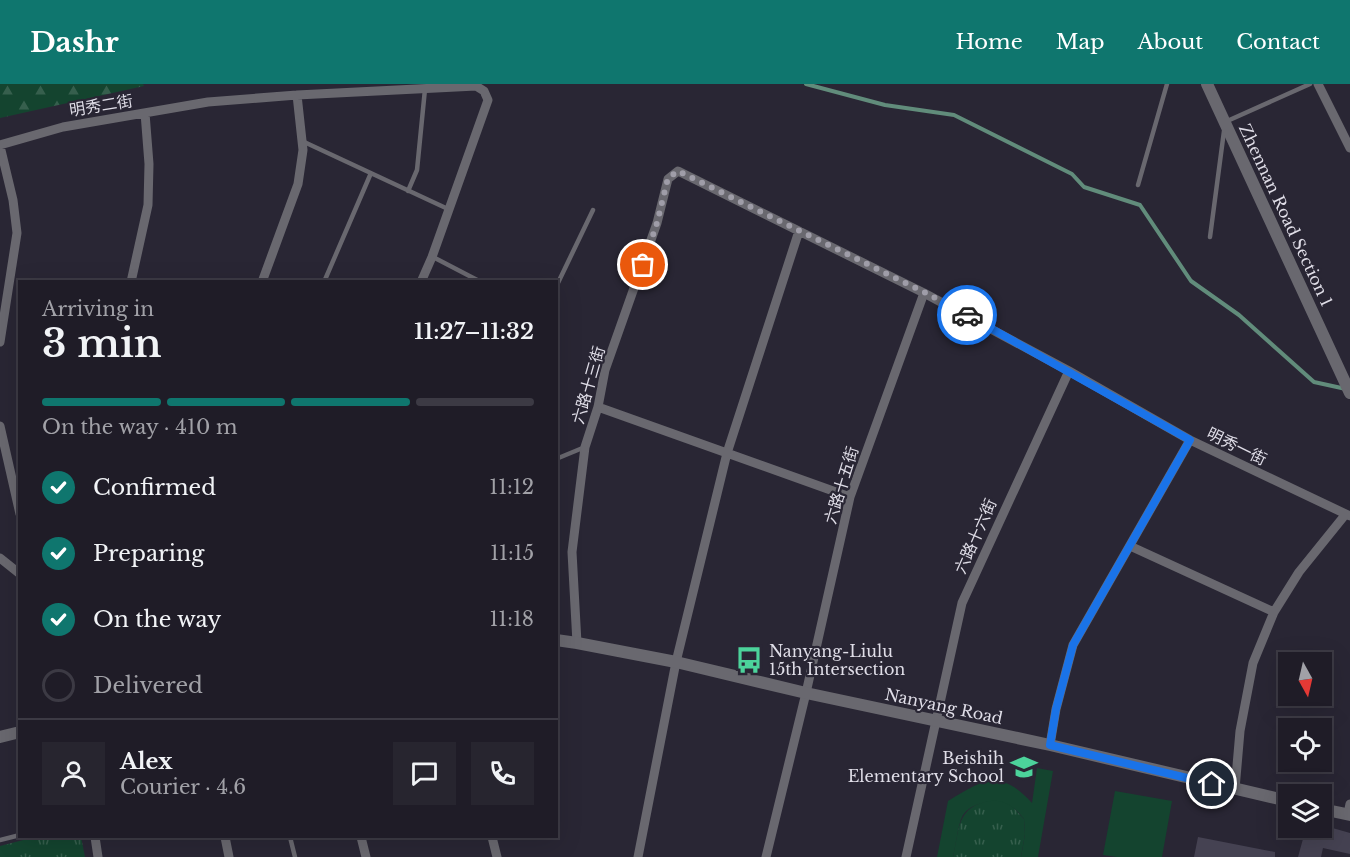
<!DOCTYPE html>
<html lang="en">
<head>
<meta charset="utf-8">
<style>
	:root { --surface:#1f1c27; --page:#27252f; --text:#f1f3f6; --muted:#a1a1a7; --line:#3c3a44; --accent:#0f766e }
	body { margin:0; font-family:"Libre Baskerville","Noto Sans TC",serif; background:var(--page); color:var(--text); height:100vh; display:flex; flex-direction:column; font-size:22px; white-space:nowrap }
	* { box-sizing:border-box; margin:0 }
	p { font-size:20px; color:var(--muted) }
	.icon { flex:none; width:33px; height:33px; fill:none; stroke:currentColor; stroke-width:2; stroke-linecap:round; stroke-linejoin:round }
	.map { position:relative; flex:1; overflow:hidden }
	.panel { position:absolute; left:18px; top:196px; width:540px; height:558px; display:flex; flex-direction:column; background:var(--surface); border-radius:0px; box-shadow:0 6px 24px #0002,0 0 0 2px var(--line) }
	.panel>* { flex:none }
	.needle { width:39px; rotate:172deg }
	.fabs { position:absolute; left:1278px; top:568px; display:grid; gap:12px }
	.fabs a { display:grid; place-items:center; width:54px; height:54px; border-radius:0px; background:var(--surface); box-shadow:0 6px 24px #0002,0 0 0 2px var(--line); font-size:30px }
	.pin { position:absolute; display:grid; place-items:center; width:51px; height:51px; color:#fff; margin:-26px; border:3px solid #fff; border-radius:50%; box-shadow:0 2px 6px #0007 }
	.courier { position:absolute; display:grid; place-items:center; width:60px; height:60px; margin:-30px; border:4px solid #1a73e8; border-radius:50%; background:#fff; color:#222; box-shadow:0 2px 8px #0007 }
	.summary em { font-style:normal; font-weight:600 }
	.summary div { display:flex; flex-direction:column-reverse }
	.summary { display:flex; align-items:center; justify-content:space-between; height:102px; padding:0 24px }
	h1 { font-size:39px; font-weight:600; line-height:45px }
	.bar { display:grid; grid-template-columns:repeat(4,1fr); gap:9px 6px; align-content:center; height:72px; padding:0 24px }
	.bar i { height:8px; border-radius:4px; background:var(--line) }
	.bar .current { background:var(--accent) }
	.bar p { grid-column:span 4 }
	.line { display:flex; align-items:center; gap:15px; padding:0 24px; border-top:2px solid var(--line) }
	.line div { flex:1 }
	.round { display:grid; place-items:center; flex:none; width:63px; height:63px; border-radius:0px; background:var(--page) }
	ol { padding:0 24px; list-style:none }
	li { display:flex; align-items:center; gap:18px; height:66px }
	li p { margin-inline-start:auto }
	li .icon { padding:6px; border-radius:50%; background:var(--accent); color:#fff; stroke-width:4 }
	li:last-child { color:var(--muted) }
	li i { width:33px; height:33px; border:3px solid var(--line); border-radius:50% }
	header { display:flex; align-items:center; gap:36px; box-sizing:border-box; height:84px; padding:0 30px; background:var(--accent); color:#fff }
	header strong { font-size:28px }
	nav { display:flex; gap:33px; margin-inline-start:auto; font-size:21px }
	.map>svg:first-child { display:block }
</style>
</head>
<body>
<header>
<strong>Dashr</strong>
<nav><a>Home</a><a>Map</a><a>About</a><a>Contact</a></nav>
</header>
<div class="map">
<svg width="1350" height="773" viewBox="0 0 1350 773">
	<defs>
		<pattern id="grass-tufts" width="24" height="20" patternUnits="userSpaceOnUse" patternTransform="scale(1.5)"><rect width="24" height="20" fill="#14442f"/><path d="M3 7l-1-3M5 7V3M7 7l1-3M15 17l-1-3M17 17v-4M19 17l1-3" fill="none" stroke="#365f4d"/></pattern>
		<pattern id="forest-firs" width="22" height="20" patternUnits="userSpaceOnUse" patternTransform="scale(1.5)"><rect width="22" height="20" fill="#14442f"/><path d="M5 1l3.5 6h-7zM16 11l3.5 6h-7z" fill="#365f4d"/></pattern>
	</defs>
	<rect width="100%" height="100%" fill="#292634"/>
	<path fill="url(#grass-tufts)" d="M997,715l13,5 14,15 1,15 -4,23h-68c7,-33 4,-52 44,-58z
		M35,753h46l4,20h-85v-11z"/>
	<path fill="url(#forest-firs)" d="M0,0h143l1,2 -144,32z"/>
	<path fill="#14442f" d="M1037,684l16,3 -15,86h-17l4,-23 -1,-15c-12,-16 -25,-23 -45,-15 -6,2 -12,5 -16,11 -5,8 -7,31 -10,42h-16l11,-56c35,-21 52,-33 84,2z
		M1115,707l57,10 -10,56h-45l-14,-2z"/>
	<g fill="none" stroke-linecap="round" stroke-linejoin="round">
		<path stroke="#618c7b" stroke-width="4" d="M806,0l79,21 69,10 118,59 12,13 56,18 51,76 48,34 75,67 32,7"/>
	</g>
	<path fill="#454252" d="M1322,741l28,8v21l-27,-6 -2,9h-23l8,-29h16z
		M1198,753l77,15v5h-81z"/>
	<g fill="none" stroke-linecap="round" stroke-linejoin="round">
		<path stroke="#69686f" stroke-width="4.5" d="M1225,38l85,-38
			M302,57l146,68
			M1138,101l29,-101
			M408,107l9,-21 8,-81
			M1210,153l14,-106
			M433,173l48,25
			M324,198l47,-109
			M556,203l37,-77
			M556,375l29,-12
			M290,753l5,20
			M0,756l20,-5"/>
		<path stroke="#69686f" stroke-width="9" d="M1318,0l32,64
			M0,61l63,-18 145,-25 89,-7 179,-9 8,5 4,9 -56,157 -11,25
			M0,62l13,54 4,33 -17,109
			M131,198l17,-77 1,-41 -4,-51
			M262,198l36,-98 5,-34 -6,-55
			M598,323l252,90
			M0,342l20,88
			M1130,462l144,66
			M0,474l20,16
			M577,559l-5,-91 13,-105 13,-40 7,-37 52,-147 11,-44 10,-8 246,122 145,78 121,69 160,76
			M1050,661l6,-36 17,-64 117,-205
			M1235,705l5,-58 13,-68 21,-51 25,-40 46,-57
			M1348,730l2,-10
			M95,753l3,20
			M225,753l4,20
			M361,753l5,20
			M492,753l5,20
			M638,773l38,-195 51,-209 72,-222
			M766,773l40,-164 44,-196 74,-204
			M906,773l56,-254 107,-232"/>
		<path stroke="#69686f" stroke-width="12" d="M1207,0l143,309
			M556,556l21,3 99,19 130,31 244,52 238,56
			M0,653l20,-5
			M1322,725l28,6"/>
	</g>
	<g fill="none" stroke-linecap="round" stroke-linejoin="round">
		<path stroke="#9f9da8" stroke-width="6" stroke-dasharray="0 10.8" d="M643,181l14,-42 11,-45 10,-7 246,121 43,23"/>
		<path stroke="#1a73e8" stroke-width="8" d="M967,231l223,125 -117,205 -17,64 -6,36 162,39"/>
	</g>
	<defs>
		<symbol id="bus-bare" viewBox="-9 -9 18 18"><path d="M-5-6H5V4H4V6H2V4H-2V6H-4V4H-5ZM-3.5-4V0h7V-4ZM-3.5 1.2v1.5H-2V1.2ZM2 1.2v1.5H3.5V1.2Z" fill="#4cd39b" stroke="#292634" stroke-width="2.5" paint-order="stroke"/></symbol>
		<symbol id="school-bare" viewBox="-9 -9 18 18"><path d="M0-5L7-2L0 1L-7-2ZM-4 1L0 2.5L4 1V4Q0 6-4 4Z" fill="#4cd39b" stroke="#292634" stroke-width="2.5" paint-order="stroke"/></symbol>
	</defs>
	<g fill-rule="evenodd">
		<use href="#bus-bare" x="730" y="557" width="38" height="38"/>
		<use href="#school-bare" x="1005" y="664" width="38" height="38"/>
	</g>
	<g text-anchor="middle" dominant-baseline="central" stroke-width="4.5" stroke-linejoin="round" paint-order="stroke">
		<g font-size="16" fill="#dfdde7" stroke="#292634">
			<text transform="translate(101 21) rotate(-9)">明秀二街</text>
			<text transform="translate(1286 131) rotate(65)">Zhennan Road Section 1</text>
			<text transform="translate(588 301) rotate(-74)">六路十三街</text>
			<text transform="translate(1237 362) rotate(26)">明秀一街</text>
			<text transform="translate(841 401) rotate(-73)">六路十五街</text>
			<text transform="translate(975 452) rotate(-66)">六路十六街</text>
			<text transform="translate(944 622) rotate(12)">Nanyang Road</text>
		</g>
		<g font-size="16" fill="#dfdde7" stroke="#292634" text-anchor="start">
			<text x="769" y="567">Nanyang-Liulu<tspan x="769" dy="18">15th Intersection</tspan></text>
			<text x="1004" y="674" text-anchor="end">Beishih<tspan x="1004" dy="18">Elementary School</tspan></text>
		</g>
	</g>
</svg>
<div class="fabs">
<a><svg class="needle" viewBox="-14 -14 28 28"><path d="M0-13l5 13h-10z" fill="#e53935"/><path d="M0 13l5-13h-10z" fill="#a1a1a7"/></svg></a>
<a><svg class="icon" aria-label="locate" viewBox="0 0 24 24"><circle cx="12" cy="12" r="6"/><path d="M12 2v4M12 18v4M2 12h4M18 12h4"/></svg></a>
<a><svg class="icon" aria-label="layers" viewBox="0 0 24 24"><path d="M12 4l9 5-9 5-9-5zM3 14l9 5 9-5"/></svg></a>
</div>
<div class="pin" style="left:643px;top:181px;background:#ea580c"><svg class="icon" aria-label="bag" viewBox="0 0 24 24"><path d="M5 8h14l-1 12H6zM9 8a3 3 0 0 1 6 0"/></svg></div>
<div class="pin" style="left:1212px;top:700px;background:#1f2937"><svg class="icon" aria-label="home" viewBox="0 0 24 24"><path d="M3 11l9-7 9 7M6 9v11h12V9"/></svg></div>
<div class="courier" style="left:967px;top:231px"><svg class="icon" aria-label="car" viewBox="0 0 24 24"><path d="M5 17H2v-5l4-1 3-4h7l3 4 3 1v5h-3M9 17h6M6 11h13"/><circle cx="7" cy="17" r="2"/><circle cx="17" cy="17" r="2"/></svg></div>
<section class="panel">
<div class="summary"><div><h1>3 min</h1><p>Arriving in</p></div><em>11:27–11:32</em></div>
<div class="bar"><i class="current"></i><i class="current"></i><i class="current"></i><i></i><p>On the way · 410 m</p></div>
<ol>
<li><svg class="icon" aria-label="check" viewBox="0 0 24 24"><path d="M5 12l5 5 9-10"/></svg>Confirmed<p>11:12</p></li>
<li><svg class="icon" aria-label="check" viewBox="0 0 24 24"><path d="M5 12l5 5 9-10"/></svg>Preparing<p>11:15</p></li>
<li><svg class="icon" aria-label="check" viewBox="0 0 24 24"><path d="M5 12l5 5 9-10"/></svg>On the way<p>11:18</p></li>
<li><i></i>Delivered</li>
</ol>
<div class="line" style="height:108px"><a class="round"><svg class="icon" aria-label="person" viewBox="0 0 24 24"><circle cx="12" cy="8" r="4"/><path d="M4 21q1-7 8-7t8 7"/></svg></a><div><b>Alex</b><p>Courier · 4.6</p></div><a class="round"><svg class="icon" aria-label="chat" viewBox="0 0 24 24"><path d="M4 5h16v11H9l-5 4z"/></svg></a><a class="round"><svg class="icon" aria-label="phone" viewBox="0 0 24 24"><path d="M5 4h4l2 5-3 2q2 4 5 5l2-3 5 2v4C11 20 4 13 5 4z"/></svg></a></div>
</section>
</div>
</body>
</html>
